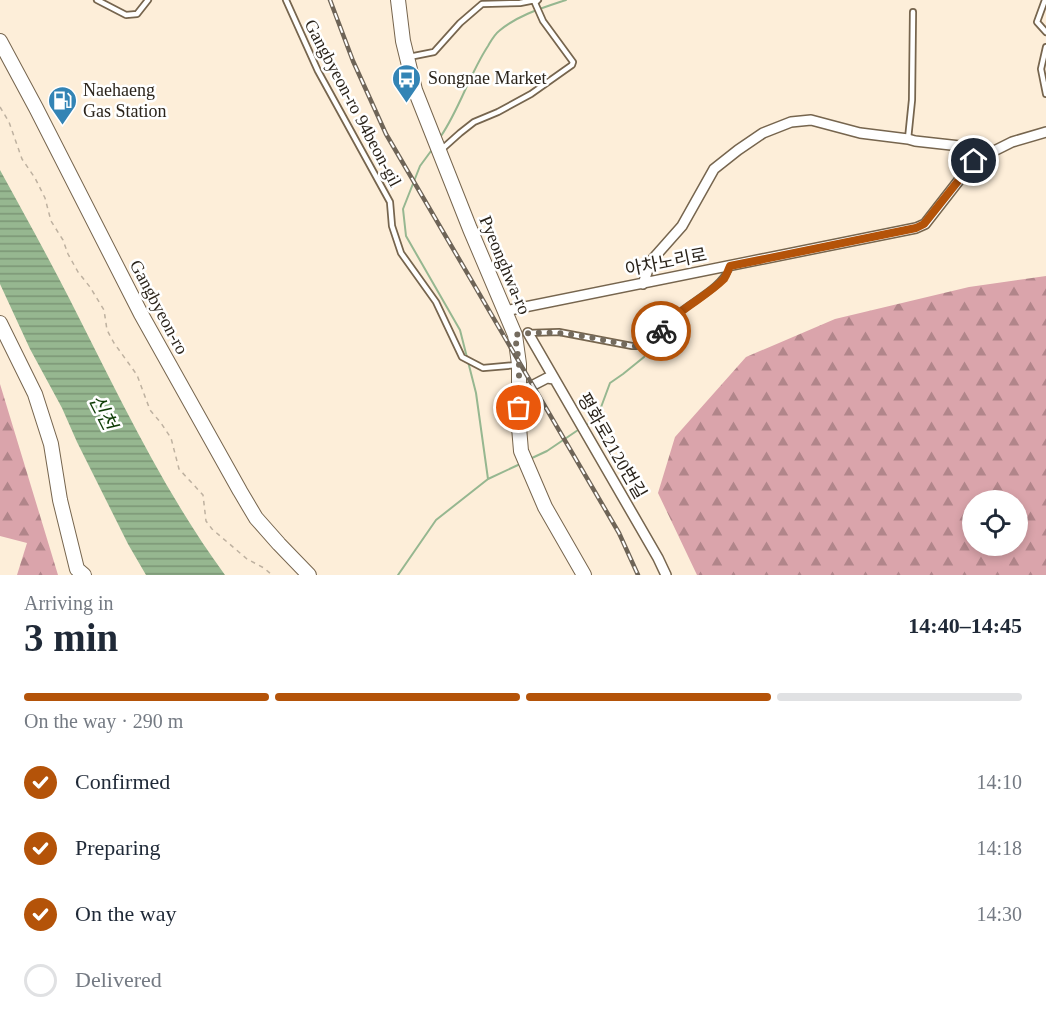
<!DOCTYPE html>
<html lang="en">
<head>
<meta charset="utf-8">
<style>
	:root { --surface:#fff; --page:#f6f6f7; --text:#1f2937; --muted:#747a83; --line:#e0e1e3; --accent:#b45309 }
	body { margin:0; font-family:"Times New Roman","Noto Sans KR",serif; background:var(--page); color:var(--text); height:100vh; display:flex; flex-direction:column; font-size:22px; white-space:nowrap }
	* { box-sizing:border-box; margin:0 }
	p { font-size:20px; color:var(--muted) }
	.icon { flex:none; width:33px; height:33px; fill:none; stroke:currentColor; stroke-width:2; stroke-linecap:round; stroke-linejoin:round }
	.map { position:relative; height:575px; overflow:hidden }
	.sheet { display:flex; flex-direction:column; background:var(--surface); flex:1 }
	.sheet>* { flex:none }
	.buttons { position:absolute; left:962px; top:490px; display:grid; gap:12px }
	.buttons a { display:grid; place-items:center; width:66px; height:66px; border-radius:50%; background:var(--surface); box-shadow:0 3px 9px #0003; font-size:30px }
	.pin { position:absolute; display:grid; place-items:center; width:51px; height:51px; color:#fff; margin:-26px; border:3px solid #fff; border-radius:50%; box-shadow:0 2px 6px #0007 }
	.courier { position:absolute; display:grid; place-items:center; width:60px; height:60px; margin:-30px; border:4px solid #b45309; border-radius:50%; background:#fff; color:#222; box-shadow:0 2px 8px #0007 }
	.head em { font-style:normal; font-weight:600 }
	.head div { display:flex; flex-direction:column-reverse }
	.head { display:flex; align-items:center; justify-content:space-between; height:102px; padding:0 24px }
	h1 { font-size:39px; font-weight:600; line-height:45px }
	.bar { display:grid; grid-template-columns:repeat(4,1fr); gap:9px 6px; align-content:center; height:72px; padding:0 24px }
	.bar i { height:8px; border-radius:4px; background:var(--line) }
	.bar .selected { background:var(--accent) }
	.bar p { grid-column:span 4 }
	ol { padding:0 24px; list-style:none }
	li { display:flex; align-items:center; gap:18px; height:66px }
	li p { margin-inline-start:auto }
	li .icon { padding:6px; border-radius:50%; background:var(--accent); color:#fff; stroke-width:4 }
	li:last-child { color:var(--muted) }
	li i { width:33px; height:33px; border:3px solid var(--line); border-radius:50% }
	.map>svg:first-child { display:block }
</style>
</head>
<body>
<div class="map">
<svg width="1046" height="575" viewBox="0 0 1046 575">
	<defs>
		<pattern id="forest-firs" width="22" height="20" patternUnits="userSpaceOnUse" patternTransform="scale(1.5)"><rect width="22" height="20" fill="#daa4ab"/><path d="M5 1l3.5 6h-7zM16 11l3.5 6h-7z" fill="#b1858a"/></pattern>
		<pattern id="water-rules" width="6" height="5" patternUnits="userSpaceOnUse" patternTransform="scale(1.5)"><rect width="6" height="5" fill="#96b790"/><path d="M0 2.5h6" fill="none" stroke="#7b9575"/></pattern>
	</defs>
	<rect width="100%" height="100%" fill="#fdeed9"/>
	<path fill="url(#forest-firs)" fill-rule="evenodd" d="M1046,276v299h-349l-39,-82 17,-56 71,-80 89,-38 134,-32zM972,501h45v45h-45z
		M0,384l58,191h-41l10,-32 -27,-7z"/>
	<path fill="url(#water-rules)" d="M0,170c23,42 47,85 69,128 48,94 93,191 156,277h-79l-18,-31 -51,-102 -15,-34 -32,-59 -30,-65z"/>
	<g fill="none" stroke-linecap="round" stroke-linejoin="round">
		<path stroke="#96b790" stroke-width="2" d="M441,136c19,-28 28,-61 47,-90 3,-5 6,-11 11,-15 19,-16 43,-23 67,-31
			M586,425l11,-7 13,-35 13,-9 21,-17
			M532,458l15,-7 34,-23
			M488,479l30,-14
			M398,575l38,-55 52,-41 -12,-86 -16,-63 -54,-94 -3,-27 17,-43 11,-15"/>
		<defs>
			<path id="lane" d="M97,0l29,15 11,-1 11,-14
				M286,0l32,71 72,131 2,24 9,27 35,49 26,55 21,11 34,-3
				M1045,0l-8,22 9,10
				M1046,47l-5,22 5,25
				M409,57l25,-5 26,-29 22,-19 38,-1 15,-3
				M908,139l4,-39 1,-88
				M441,150l19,-17 14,-11 24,-10 33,-18 41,-29 1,-3 -30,-41 -8,-18 3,-3
				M527,333l32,-1 73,14c8,0 15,0 22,-5 7,-6 13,-18 21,-25 18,-16 45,-27 55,-49"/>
			<path id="street" d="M643,284l8,-23 31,-35 32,-57 24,-19 25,-17 28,-11 20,-2 49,13 48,6 7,2 45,5 14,15
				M505,311l411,-83 9,-4 49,-63 38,-19 34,-10
				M528,333l130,225 8,17
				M520,392l27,-14 7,1"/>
			<path id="secondary" d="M398,0l5,41 12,49 55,139 45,106 4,29v63l2,24 24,56 39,68
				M0,41l36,67 105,206 99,177 16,27 23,26 30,31
				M0,323l35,71 16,50 9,56 17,69 7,6"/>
		</defs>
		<use href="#lane" stroke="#76654e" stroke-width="8"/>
		<use href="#street" stroke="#76654e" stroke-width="12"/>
		<use href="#secondary" stroke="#76654e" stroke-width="16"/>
		<path stroke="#beb1a0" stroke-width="1.5" stroke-dasharray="4.5 4.5" stroke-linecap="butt" d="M0,107l9,15 13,37 13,19 10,20 6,23 12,19 5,14 10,18 12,15 14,23 3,20 7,13 23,32 13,35 11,13 10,15 8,31 24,26 3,26 6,8 35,30 17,9 8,7"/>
		<use href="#lane" stroke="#fff" stroke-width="4.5"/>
		<use href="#street" stroke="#fff" stroke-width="9"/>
		<use href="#secondary" stroke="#fff" stroke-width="14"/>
		<defs>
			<path id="rail" d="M330,0l23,61 33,73 233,399 19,42"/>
		</defs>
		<use href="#rail" stroke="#6e6457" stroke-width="4.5"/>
		<use href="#rail" stroke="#fff" stroke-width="2" stroke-dasharray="7" stroke-linecap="butt"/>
	</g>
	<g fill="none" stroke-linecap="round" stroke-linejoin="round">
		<path stroke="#746b5e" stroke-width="6" stroke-dasharray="0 10.8" d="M519,408v-44l-4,-29c41,-7 78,3 117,11 16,0 20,-2 29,-15"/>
		<path stroke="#b45309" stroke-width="8" d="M661,331c17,-22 44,-33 63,-52 3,-4 4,-9 6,-13l186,-38 8,-4 50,-63"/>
	</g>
	<defs>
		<symbol id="bus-pin" viewBox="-11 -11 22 30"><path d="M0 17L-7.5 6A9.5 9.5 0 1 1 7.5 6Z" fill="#3384b5" stroke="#fff"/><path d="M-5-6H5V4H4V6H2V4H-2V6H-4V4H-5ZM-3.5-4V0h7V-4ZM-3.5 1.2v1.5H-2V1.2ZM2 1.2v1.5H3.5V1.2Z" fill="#fff"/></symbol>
		<symbol id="fuel-pin" viewBox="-11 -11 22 30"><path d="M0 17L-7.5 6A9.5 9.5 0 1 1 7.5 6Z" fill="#3384b5" stroke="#fff"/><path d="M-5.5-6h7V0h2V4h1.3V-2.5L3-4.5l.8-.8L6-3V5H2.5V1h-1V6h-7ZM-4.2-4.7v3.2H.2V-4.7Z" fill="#fff"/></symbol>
	</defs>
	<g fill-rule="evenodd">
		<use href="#bus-pin" x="390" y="62" width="33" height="45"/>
		<use href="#fuel-pin" x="46" y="84" width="33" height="45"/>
	</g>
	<g text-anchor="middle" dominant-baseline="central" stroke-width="5" stroke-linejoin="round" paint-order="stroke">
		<g font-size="18" fill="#2b241b" stroke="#fff" text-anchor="start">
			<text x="428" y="78">Songnae Market</text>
			<text x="83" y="90">Naehaeng<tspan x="83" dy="21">Gas Station</tspan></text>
		</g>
		<g font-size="18" fill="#2b241b" stroke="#fff">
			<text transform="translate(353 103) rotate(62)">Gangbyeon-ro 94beon-gil</text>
			<text transform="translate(666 262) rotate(-11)">아차노리로</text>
			<text transform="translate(505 265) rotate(67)">Pyeonghwa-ro</text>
			<text transform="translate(159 307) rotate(62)">Gangbyeon-ro</text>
			<text transform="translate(612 446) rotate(60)">평화로2120번길</text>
		</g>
		<g font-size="20" font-style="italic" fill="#0f3d06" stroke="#fff">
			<text transform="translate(103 412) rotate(63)">신천</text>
		</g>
	</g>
</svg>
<div class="buttons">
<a><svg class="icon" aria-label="locate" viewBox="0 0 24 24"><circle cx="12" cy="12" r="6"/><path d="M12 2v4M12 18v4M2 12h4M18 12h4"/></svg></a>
</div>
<div class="pin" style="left:519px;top:408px;background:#ea580c"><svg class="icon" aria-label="bag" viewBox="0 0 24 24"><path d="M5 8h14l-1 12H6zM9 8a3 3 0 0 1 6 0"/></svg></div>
<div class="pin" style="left:974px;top:161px;background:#1f2937"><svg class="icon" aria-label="home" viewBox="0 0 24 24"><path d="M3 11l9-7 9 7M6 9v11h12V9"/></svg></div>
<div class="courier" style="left:661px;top:331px"><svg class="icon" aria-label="bike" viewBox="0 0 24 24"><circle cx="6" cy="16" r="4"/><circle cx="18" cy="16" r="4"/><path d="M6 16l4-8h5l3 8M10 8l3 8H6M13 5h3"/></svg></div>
</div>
<section class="sheet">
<div class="head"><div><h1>3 min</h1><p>Arriving in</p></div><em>14:40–14:45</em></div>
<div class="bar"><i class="selected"></i><i class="selected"></i><i class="selected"></i><i></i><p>On the way · 290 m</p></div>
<ol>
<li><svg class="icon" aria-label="check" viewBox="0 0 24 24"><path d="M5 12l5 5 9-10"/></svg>Confirmed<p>14:10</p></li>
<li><svg class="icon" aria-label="check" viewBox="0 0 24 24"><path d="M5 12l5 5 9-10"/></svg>Preparing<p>14:18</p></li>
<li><svg class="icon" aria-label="check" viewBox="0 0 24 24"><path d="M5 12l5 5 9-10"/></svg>On the way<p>14:30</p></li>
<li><i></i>Delivered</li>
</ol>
</section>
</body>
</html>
